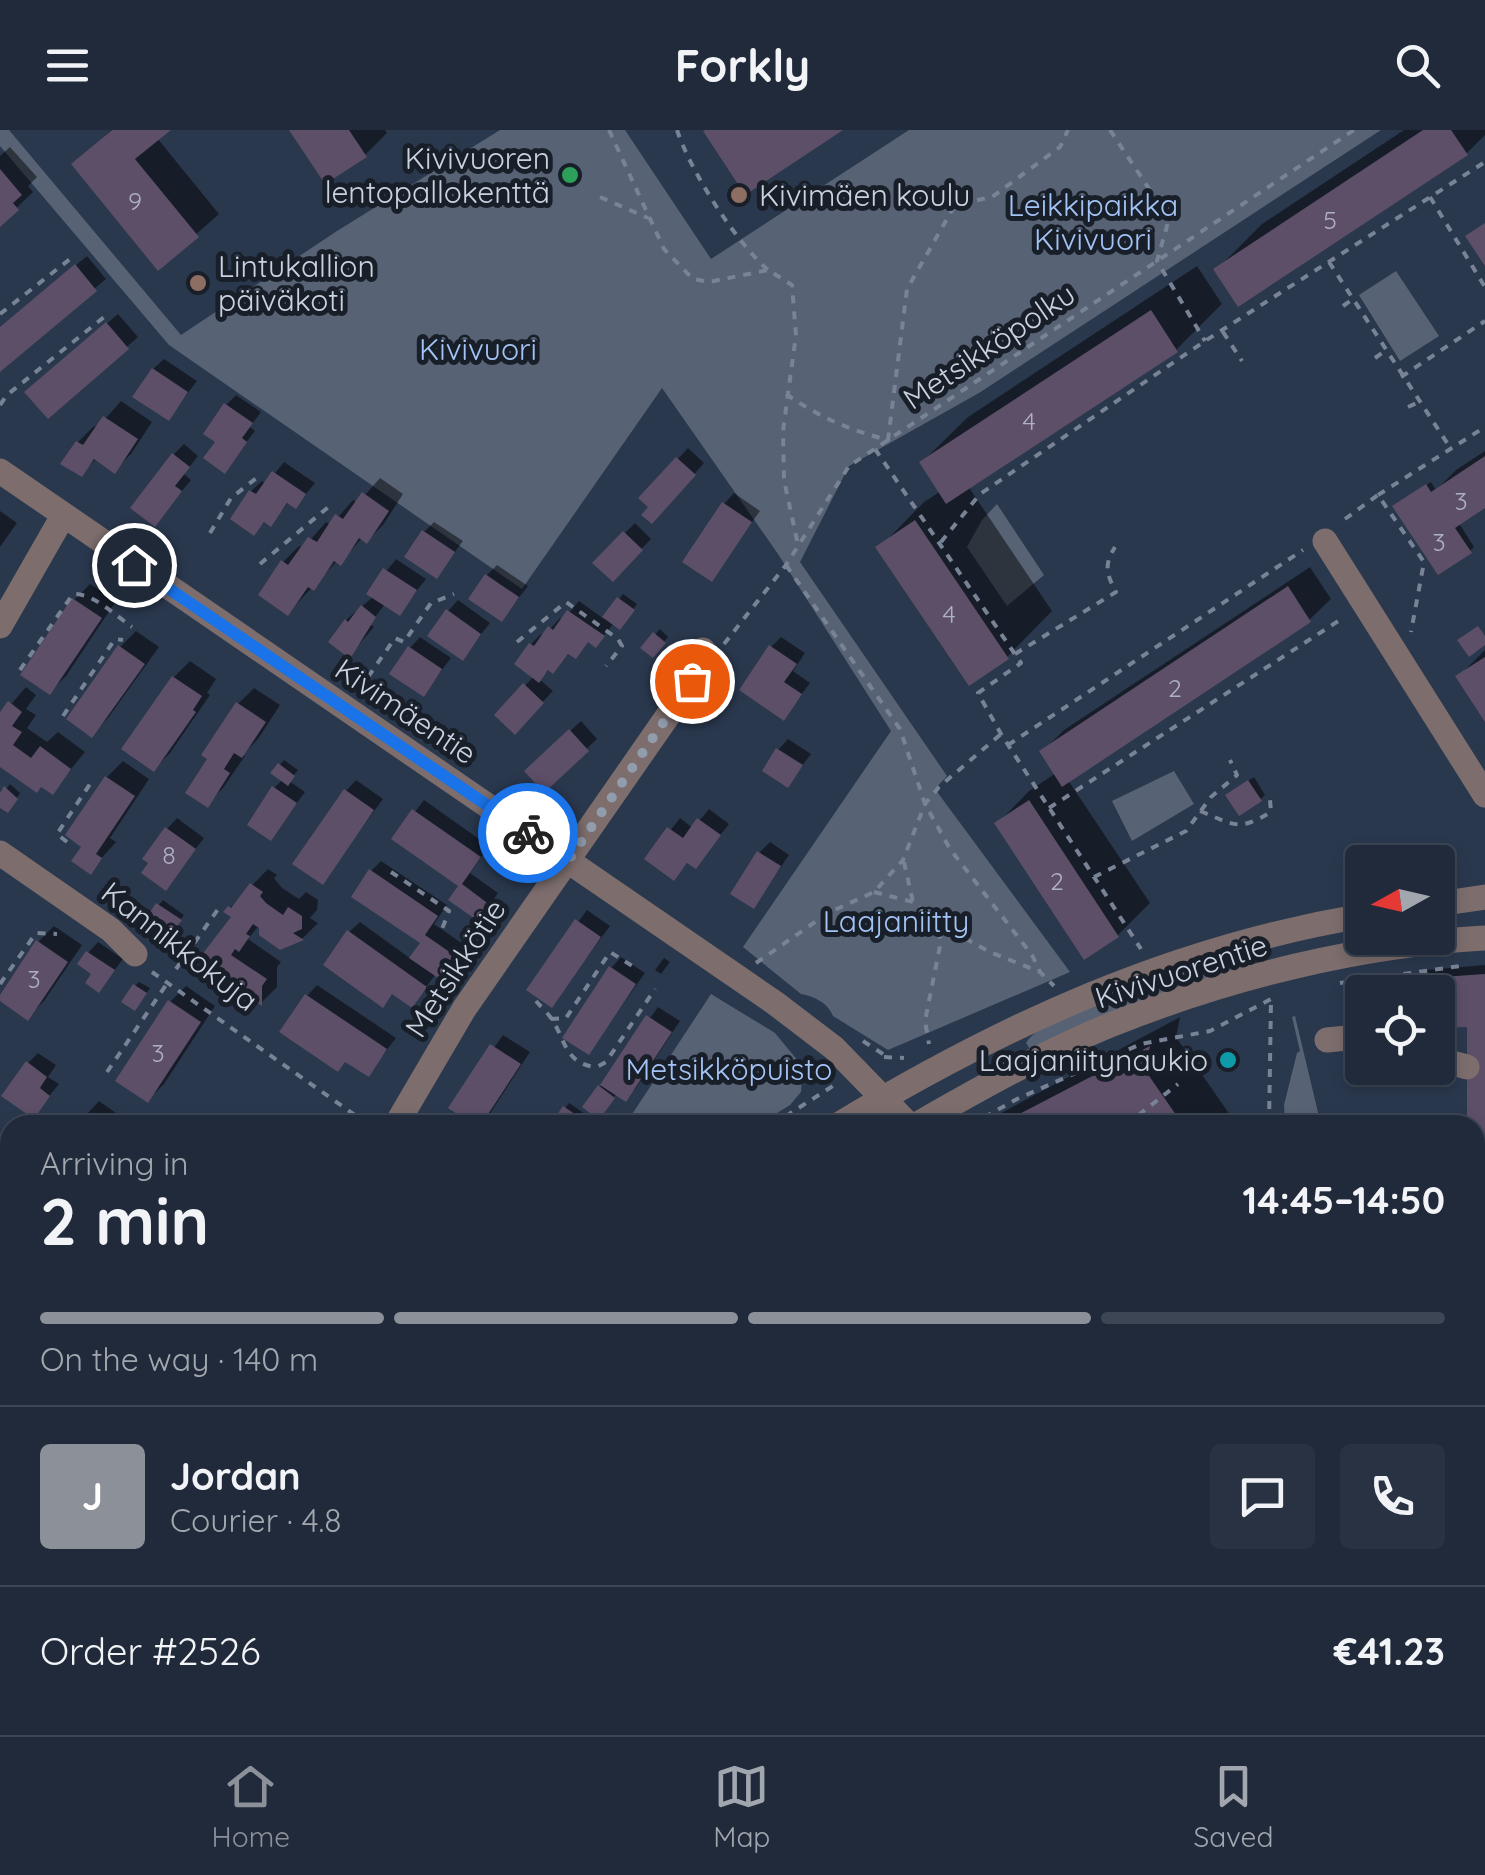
<!DOCTYPE html>
<html lang="en">
<head>
<meta charset="utf-8">
<style>
	:root { --surface:#202a3a; --page:#283242; --text:#f1f3f6; --muted:#a2a7af; --line:#3d4654; --accent:#8c9099 }
	body { margin:0; font-family:Quicksand,sans-serif; background:var(--page); color:var(--text); height:100vh; display:flex; flex-direction:column; font-size:38px; white-space:nowrap }
	* { box-sizing:border-box; margin:0 }
	p { font-size:32px; color:var(--muted) }
	.icon { flex:none; width:55px; height:55px; fill:none; stroke:currentColor; stroke-width:2; stroke-linecap:round; stroke-linejoin:round }
	.map { position:relative; flex:1; overflow:hidden }
	.drawer { position:absolute; left:0px; top:985px; width:1485px; height:620px; display:flex; flex-direction:column; background:var(--surface); border-radius:30px 30px 0 0; box-shadow:0 5px 15px #0003,0 0 0 2px var(--line) }
	.drawer>* { flex:none }
	.needle { width:65px; rotate:262deg }
	.controls { position:absolute; left:1345px; top:715px; display:grid; gap:20px }
	.controls a { display:grid; place-items:center; width:110px; height:110px; border-radius:10px; background:var(--surface); box-shadow:0 5px 15px #0003,0 0 0 2px var(--line); font-size:50px }
	.pin { position:absolute; display:grid; place-items:center; width:85px; height:85px; color:#fff; margin:-42px; border:5px solid #fff; border-radius:50%; box-shadow:0 2px 10px #0007 }
	.courier { position:absolute; display:grid; place-items:center; width:100px; height:100px; margin:-50px; border:8px solid #1a73e8; border-radius:50%; background:#fff; color:#222; box-shadow:0 2px 12px #0007 }
	.head em { font-style:normal; font-weight:800 }
	.head div { display:flex; flex-direction:column-reverse }
	.head { display:flex; align-items:center; justify-content:space-between; height:170px; padding:0 40px }
	h1 { font-size:65px; font-weight:800; line-height:75px }
	.bar { display:grid; grid-template-columns:repeat(4,1fr); gap:15px 10px; align-content:center; height:120px; padding:0 40px }
	.bar i { height:12px; border-radius:8px; background:var(--line) }
	.bar .selected { background:var(--accent) }
	.bar p { grid-column:span 4 }
	.line { display:flex; align-items:center; gap:25px; padding:0 40px; border-top:2px solid var(--line) }
	.line div { flex:1 }
	.round { display:grid; place-items:center; flex:none; width:105px; height:105px; border-radius:10px; background:var(--page) }
	header { display:flex; justify-content:space-between; align-items:center; height:130px; padding:0 40px; background:var(--surface); font-size:45px; font-weight:800 }
	.tabs { display:flex; justify-content:space-around; align-items:center; height:140px; border-top:2px solid var(--line); background:var(--surface); font-size:28px; color:var(--muted) }
	.tabs a { display:grid; justify-items:center; gap:5px }
	.tabs .selected { color:var(--accent) }
	.map>svg:first-child { display:block }
</style>
</head>
<body>
<header><svg class="icon" aria-label="menu" viewBox="0 0 24 24"><path d="M4 6h16M4 12h16M4 18h16"/></svg>Forkly<svg class="icon" aria-label="search" viewBox="0 0 24 24"><circle cx="10" cy="10" r="6"/><path d="M15 15l6 6"/></svg></header>
<div class="map">
<svg width="1485" height="1605" viewBox="0 0 1485 1605">
	<rect width="100%" height="100%" fill="#2a384e"/>
	<path fill="#576375" d="M0,0h9l172,205 156,-104 163,-101h125l86,129 198,-129h472l-402,263 -130,73 -49,96 147,214 -12,13 135,183 -182,78 -55,-34c-5,-13 -19,-20 -32,-22l-58,-47 148,-216 -113,-177 -116,-166 -140,201 -353,-244 -169,-199z
		M1396,141l43,65 -39,25 -41,-66z
		M997,374l47,71 -37,31 -40,-59 15,-27z
		M1174,641l20,33 -62,37 -20,-40z
		M1251,823l3,13 -224,83 -4,-6c14,-30 186,-78 225,-90z
		M711,864l64,39 28,34 -2,25 -11,13 -32,20h-133z
		M1295,886l26,109h-36l-1,-20 13,-52 3,-2 -8,-34z
		M0,1290l10,7v253l-10,7z"/>
	<path fill="#0007" d="M111,0h56l-10,8 62,76 -60,53 -85,-103z
		M292,0h93l2,3 -22,22z
		M1404,0h81v5l-18,18 -251,117 46,-46z
		M10,17l27,30 -9,9 5,6 -33,32v-68z
		M87,126l19,23 -106,89v-40z
		M1197,136l25,38 -46,46 -208,136 84,125 -45,46 -128,-109 45,-46 17,-11 -19,-29 46,-45z
		M118,184l20,23 -90,79 -10,-34z
		M164,229l33,22 -28,37 -16,-49z
		M236,265l25,17 -11,15 5,4 -30,39 -6,-29 7,-36z
		M121,271l31,21 -21,32 -16,16 -18,-12 -16,16 -3,-32 16,-16 3,2z
		M184,314l14,12 -14,18 7,6 -36,44 18,-69z
		M688,318l16,15 -42,48 -20,-13z
		M1485,321v54l-26,18 15,24 -4,4 -70,-49 31,-20 5,8 20,-20z
		M284,332l31,21 -19,23 -7,-4 -18,22 -5,-3 -12,11 -3,-41 11,-10 4,3z
		M380,348l23,16 -20,31 -16,16 -5,-3 -22,25 -3,-2 -49,52 -5,-51 16,-16 4,2 23,-26 5,3 22,-25 5,3z
		M734,363l26,18 -49,68 13,-75z
		M0,381l17,12 -17,24z
		M434,392l29,19 -26,35 -13,-44z
		M635,393l16,16 -38,39 -17,-16z
		M396,429l30,20 -27,34 -14,-9 -15,20 4,3 -24,28 -19,-14 15,-21 28,-24 -5,-3z
		M497,435l31,21 -26,33 -15,-44z
		M1310,437l21,32 -22,21 -241,160 82,123 -32,32 -33,21 -88,-132 32,-33 27,-18 -14,-21 22,-22z
		M90,454l26,17 -50,75 -16,16 -26,-17 50,-75z
		M623,464l14,10 -13,19h-10l-18,22 -7,-5 -19,12 -17,19 -3,-2 -11,10 14,12 -38,40 -17,-16 36,-39 -3,-32 10,-10 3,2 16,-18 3,2 16,-19 25,18z
		M458,470l32,23 -28,35 -14,-47z
		M660,499l8,8 -15,18 -9,-8z
		M136,501l23,16 -51,71 -16,16 28,-87z
		M420,507l31,21 -28,36 -13,-46z
		M781,507l24,16 -12,18 17,12 -26,35 -13,-71z
		M1485,520v68l-27,-41z
		M190,531l26,18 -9,14 3,2 -40,58 -16,16 -29,-20 49,-72z
		M26,557l10,8 -10,14 10,6 -9,13 20,14 11,-10 27,20 -33,40 -52,-28v-47z
		M254,558l26,17 -22,34 -16,16 3,1 -22,32 -16,16 31,-100z
		M581,591l16,18 -53,50 -17,-18z
		M788,609l23,15 -23,30 -10,-34z
		M284,630l14,10 -9,11 16,11 -34,46 3,-50 9,-9 -9,-7z
		M123,631l26,18 -39,59 6,4 -26,29 -5,-25 -17,-12 39,-57z
		M1254,647l11,18 -4,4 -29,-8z
		M356,650l27,19 -61,83 24,-91z
		M10,654l10,9 -8,13 -12,2v-10z
		M424,670l65,46 -19,27 28,20 -10,15 -93,-70z
		M709,679l20,15 -33,42 -7,-5 -15,17 -26,-19 32,-41 13,10z
		M177,688l27,20 -38,50 1,-59z
		M770,712l19,13 -35,51 5,-53z
		M381,731l66,44 -13,19 29,20 -15,21 -12,9 -24,31 -18,-13 -12,12 -33,-72 11,-10 51,37 12,-17 -52,-71z
		M268,739l9,6 -3,3 8,10 17,11 7,-7 12,8 -1,10 -7,8 8,5 -15,15 -22,9 -20,-24 -13,16 33,23 -4,5v20l-15,15 -61,-41 33,-45 -4,-8z
		M163,770l21,15 -7,10 -26,-11z
		M587,780l23,16 -59,79 -22,-16z
		M54,796l28,19 -38,56 -16,16 10,-75z
		M98,812l25,17 -24,31 -11,-37z
		M621,827l24,16 -56,79 22,-84z
		M664,828l6,4 -9,12 -6,-4z
		M1485,835v171h-10v-11h-6l1,-100 -32,1v-34h-23v-12l11,-10z
		M139,852l11,6 -11,16 -4,-18z
		M1373,852l2,10h-13v13l-5,2 -4,-17z
		M317,855l79,53 -28,36 -61,-78z
		M186,856l29,20 -51,78 -16,16 22,-98z
		M658,877l22,14 -44,67 -10,10 -9,-5 -14,19 -3,-25z
		M1180,887l-4,20 61,88h-112l-6,-9 -16,9h-124z
		M503,905l27,17 -41,63 -10,10 -27,-18z
		M38,923l18,12 -8,12 11,7 -26,32 -5,-53z
		M99,971l34,24h-56z
		M569,973l22,15 -4,7h-34z
		M287,984l13,11h-23z
		M0,1071l10,3v6l-10,13z
		M1065,1595h7l6,10h-28z"/>
	<path fill="#5d4f68" d="M112,0h59l-36,29 64,78 -41,34 -87,-107z
		M289,0h60l18,27 -42,27z
		M705,0h138l-98,65 -42,-64z
		M1423,0h28l17,25 -230,152 -25,-38z
		M0,39l22,26 -9,8 6,7 -19,17z
		M1485,93v43l-20,-30z
		M75,134l22,27 -97,81v-45z
		M1151,180l27,42 -232,152 -27,-42z
		M106,192l23,27 -81,70 -24,-27z
		M152,238l36,24 -19,29 -37,-24z
		M224,273l29,20 -11,15 5,4 -22,32 -22,-16 12,-16 -12,-8z
		M103,286l35,23 -23,35 -21,-15 -12,18 -22,-13 16,-23 7,4z
		M172,323l18,14 -15,19 7,5 -27,36 -25,-19z
		M1485,326v52l-30,20 17,25 -34,22 -46,-69 34,-22 5,8z
		M676,327l20,18 -44,49 -11,-9 7,-8 -10,-9z
		M272,341l34,23 -10,15 -9,-6 -16,24 -7,-5 -10,14 -24,-17 19,-29 7,4z
		M362,362l27,19 -22,33 -8,-6 -18,28 -7,-5 -20,30 -6,-4 -20,29 -30,-21 23,-35 7,5 20,-28 9,5 18,-28 8,5z
		M722,372l30,20 -40,60 -30,-20z
		M915,390l94,139 -40,27 -94,-139z
		M422,400l33,22 -18,27 -33,-22z
		M623,401l20,19 -30,32 -21,-19z
		M383,438l34,22 -17,26 -34,-22z
		M485,444l34,23 -17,25 -34,-23z
		M1288,456l23,36 -249,165 -23,-36z
		M617,467l18,13 -15,20 -18,-13z
		M72,468l30,20 -52,77 -30,-20z
		M361,475l15,12 -26,42 -22,-17 17,-23 3,3z
		M446,479l35,25 -18,27 -36,-25z
		M567,480l38,26 -9,12 -8,-6 -12,17 -8,-5 -15,20 -5,-4 -9,13 -25,-19 15,-21 5,3 14,-20 5,4z
		M1478,496l7,10v9l-16,12 -12,-17z
		M653,502l13,11 -13,15 -13,-10z
		M118,515l27,19 -53,74 -26,-19z
		M769,515l28,19 -13,18 18,12 -18,27 -45,-31z
		M408,516l34,23 -18,28 -35,-23z
		M1485,527v65l-30,-46z
		M172,546l30,20 -9,14 3,2 -42,60 -33,-23z
		M523,553l21,20 -29,32 -21,-20z
		M8,571l14,11 -10,14 10,6 -9,13 18,13 9,-12 31,23 -18,26 -12,-8 -4,6 -37,-26v-55z
		M236,572l30,20 -24,36 -8,-5 -10,16 6,4 -22,35 -23,-15 22,-34 -6,-4z
		M569,599l20,22 -45,42 -20,-22z
		M776,618l27,17 -15,23 -26,-17z
		M278,633l17,13 -7,10 -18,-13z
		M105,646l30,20 -39,58 6,4 -11,17 -20,-14 10,-14 -16,-12z
		M1248,650l14,21 -23,15 -14,-21z
		M4,656l14,13 -10,14 -8,-5v-15z
		M272,656l25,17 -26,38 -24,-16z
		M344,659l30,21 -51,75 -31,-21z
		M1029,670l90,137 -35,23 -90,-137z
		M412,679l69,48 -19,27 28,21 -12,16 -30,-21 10,-14 -67,-47z
		M697,688l24,17 -25,34 -9,-6 -13,18 -30,-22 23,-32 16,11z
		M165,697l31,22 -30,42 -25,-18 7,-10 -6,-4z
		M757,721l24,15 -27,43 -24,-15z
		M369,739l69,47 -13,19 29,20 -16,23 -29,-20 11,-15 -69,-46z
		M250,753l13,9 -3,4 6,7 17,12 5,-8 14,9v13l-9,4 11,7 -24,10 -21,-15v-7l-6,-4 -7,10 4,2 -11,16 -4,-3 -4,6 36,24 -5,7v20l-65,-45 34,-44 -8,-5 5,-6 3,2z
		M156,773l26,17 -9,12 -25,-17z
		M575,789l26,18 -49,71 -26,-18z
		M347,800l80,57 -15,21 -20,-14 -9,14 -60,-43z
		M36,810l32,22 -40,59 -28,-20v-6z
		M86,821l29,19 -16,23 -14,-10 6,-9 -14,-10z
		M609,836l27,18 -47,71 -27,-17z
		M1485,844v165h-10v-14h-8v-98l-29,1v-36h-25v-13z
		M133,854l14,9 -12,18 -14,-9z
		M1368,855l2,7h-8v16l-7,2 -5,-20z
		M305,864l82,55 -18,28 -24,-15 -7,10 -59,-40z
		M168,870l33,22 -53,81 -33,-22z
		M646,885l26,17 -46,70 -26,-17z
		M490,914l31,20 -40,61h-7l-26,-17z
		M1150,916l-5,24 38,55h-61l-3,-5 -11,5h-110z
		M26,931l21,16 -7,11 10,8 -16,23 -33,-23z
		M598,955l17,13 -16,22 -17,-13z
		M563,976l28,19h-41z
		M10,1168v46l-6,1 -4,-46z
		M1282,1595h67l-15,10h-62l-1,-3z"/>
	<g fill="none" stroke-linecap="round" stroke-linejoin="round">
		<path stroke="#788395" stroke-width="4" stroke-dasharray="8 8" stroke-linecap="butt" d="M609,0l55,119 29,30 16,3 59,-12 24,15 4,50 -13,96 1,49 14,65
			M677,0c14,42 58,111 91,140
			M1110,0l59,89 -12,42 48,80
			M600,67l48,21
			M1430,67l55,90
			M1329,132l122,187
			M1343,176l10,-7
			M0,184l70,-55
			M1223,202l19,29
			M1375,228l10,-7
			M1401,247l84,-56
			M786,264c33,23 63,36 102,46l19,-151 48,-84 37,-8 68,-50 8,-17
			M0,275l7,-10 102,-82
			M1408,277l11,-5
			M875,319l146,214 -43,30 23,41 140,215
			M1378,365l107,-68
			M1345,389l33,-24 46,67 -13,70
			M210,403l21,-35 28,-22
			M941,412l39,-48 225,-153 280,-179
			M260,434l72,-60
			M786,435l114,164 25,75 25,45 82,106 8,17
			M517,512l49,-40 52,37 4,7 -16,20
			M724,514l62,-79 63,-99 505,-336
			M1015,524l101,-62c-10,-19 -12,-27 -1,-45
			M20,540l53,-76c20,-1 42,21 59,33
			M359,560l36,-52 9,4 27,-39 23,-9
			M63,586l52,-77 8,1
			M1008,615l295,-195
			M1049,678l294,-190
			M1200,681c35,14 38,21 71,1l-1,-12
			M67,712l-10,-8 35,-53
			M904,732l9,40
			M391,742l58,39 -7,18
			M1094,747l92,-46 25,-34 26,-22 -7,-15
			M874,762l39,10 24,21 4,18 -16,80 4,23
			M937,793l53,29 50,20 14,14
			M756,833l72,-50 46,-21 29,-32 22,-56 14,-17 62,-53
			M176,839l45,-64
			M152,842l217,153
			M1340,853l120,-17
			M0,854l36,-51 21,1
			M536,871c5,6 13,13 17,20 12,19 13,44 44,46l9,-5 49,-73
			M551,889l15,-1 44,-66 24,15
			M863,911l23,15
			M884,927l20,1
			M107,942l59,-87
			M772,995l64,-41
			M970,995l47,-26 124,-55 69,-13 63,-33
			M1126,995l52,-41
			M1269,995l2,-125
			M1475,1084l10,-2
			M1475,1155h1
			M1475,1219l10,4
			M0,1448l10,2
			M0,1460l10,10
			M0,1570l10,-6
			M152,1595l9,10
			M223,1595l5,10
			M608,1603l13,-8
			M531,1605l15,-10"/>
		<path stroke="#7d6e6d" stroke-width="25" d="M0,341l775,532 59,45 75,77
			M1325,411l160,254
			M0,496l63,-110
			M0,723l111,77 24,24
			M1438,774l47,-7
			M1327,910l20,-2 15,3
			M1438,929l29,8
			M396,995l68,-116 228,-328 11,-31
			M838,995c165,-100 333,-177 524,-209
			M916,995c61,-35 132,-75 197,-101 117,-47 247,-79 372,-86
			M0,1059l10,8
			M1475,1270l10,1
			M1475,1464l10,14
			M1475,1544l10,16
			M187,1595l7,10
			M888,1595l7,10
			M1442,1595l7,10
			M8,1605l12,-10
			M40,1605l19,-10
			M571,1605l15,-10"/>
		<defs>
			<path id="rail" d="M1475,1125h10
				M1475,1185h10
				M327,1605l15,-10
				M355,1605l15,-10"/>
		</defs>
		<use href="#rail" stroke="#b0bac9" stroke-width="10"/>
		<use href="#rail" stroke="#191f29" stroke-width="6" stroke-dasharray="19" stroke-linecap="butt"/>
	</g>
	<g fill="none" stroke-linecap="round" stroke-linejoin="round">
		<path stroke="#919cad" stroke-width="10" stroke-dasharray="0 18" d="M528,703l40,28 124,-180"/>
		<path stroke="#1a73e8" stroke-width="12" d="M134,435l394,268"/>
	</g>
	<circle fill="#2e9e5b" stroke="#191f29" stroke-width="4" cx="570" cy="45" r="10"/>
	<g fill="#8d6e63" stroke="#191f29" stroke-width="4">
		<circle cx="739" cy="65" r="10"/>
		<circle cx="198" cy="153" r="10"/>
	</g>
	<circle fill="#0f9aa8" stroke="#191f29" stroke-width="4" cx="1228" cy="930" r="10"/>
	<g text-anchor="middle" dominant-baseline="central" stroke-width="10" stroke-linejoin="round" paint-order="stroke">
		<g font-size="25" fill="#aeb1c2">
			<text x="135" y="70">9</text>
			<text x="1330" y="89">5</text>
			<text x="1029" y="290">4</text>
			<text x="1461" y="370">3</text>
			<text x="1439" y="411">3</text>
			<text x="949" y="483">4</text>
			<text x="1175" y="557">2</text>
			<text x="169" y="724">8</text>
			<text x="1057" y="750">2</text>
			<text x="34" y="848">3</text>
			<text x="158" y="922">3</text>
		</g>
		<g font-size="30" fill="#c9d2e0" stroke="#191f29" text-anchor="end">
			<text x="550" y="28">Kivivuoren<tspan x="550" dy="34">lentopallokenttä</tspan></text>
			<text x="759" y="65" text-anchor="start">Kivimäen koulu</text>
			<text x="218" y="136" text-anchor="start">Lintukallion<tspan x="218" dy="34">päiväkoti</tspan></text>
			<text x="1208" y="930">Laajaniitynaukio</text>
		</g>
		<g font-size="30" fill="#a3c3f5" stroke="#191f29">
			<text x="1093" y="75">Leikkipaikka<tspan x="1093" dy="34">Kivivuori</tspan></text>
			<text x="478" y="219">Kivivuori</text>
			<text x="896" y="791">Laajaniitty</text>
			<text x="729" y="939">Metsikköpuisto</text>
		</g>
		<g font-size="30" fill="#c9d2e0" stroke="#191f29">
			<text transform="translate(989 216) rotate(-34)">Metsikköpolku</text>
			<text transform="translate(406 581) rotate(34)">Kivimäentie</text>
			<text transform="translate(180 816) rotate(38)">Kannikkokuja</text>
			<text transform="translate(455 838) rotate(-57)">Metsikkötie</text>
			<text transform="translate(1181 841) rotate(-18)">Kivivuorentie</text>
		</g>
	</g>
</svg>
<div class="controls">
<a><svg class="needle" viewBox="-14 -14 28 28"><path d="M0-13l5 13h-10z" fill="#e53935"/><path d="M0 13l5-13h-10z" fill="#a2a7af"/></svg></a>
<a><svg class="icon" aria-label="locate" viewBox="0 0 24 24"><circle cx="12" cy="12" r="6"/><path d="M12 2v4M12 18v4M2 12h4M18 12h4"/></svg></a>
</div>
<div class="pin" style="left:692px;top:551px;background:#ea580c"><svg class="icon" aria-label="bag" viewBox="0 0 24 24"><path d="M5 8h14l-1 12H6zM9 8a3 3 0 0 1 6 0"/></svg></div>
<div class="pin" style="left:134px;top:435px;background:#1f2937"><svg class="icon" aria-label="home" viewBox="0 0 24 24"><path d="M3 11l9-7 9 7M6 9v11h12V9"/></svg></div>
<div class="courier" style="left:528px;top:703px"><svg class="icon" aria-label="bike" viewBox="0 0 24 24"><circle cx="6" cy="16" r="4"/><circle cx="18" cy="16" r="4"/><path d="M6 16l4-8h5l3 8M10 8l3 8H6M13 5h3"/></svg></div>
<section class="drawer">
<div class="head"><div><h1>2 min</h1><p>Arriving in</p></div><em>14:45–14:50</em></div>
<div class="bar"><i class="selected"></i><i class="selected"></i><i class="selected"></i><i></i><p>On the way · 140 m</p></div>
<div class="line" style="height:180px"><b class="round" style="background:var(--accent);color:#fff">J</b><div><b>Jordan</b><p>Courier · 4.8</p></div><a class="round"><svg class="icon" aria-label="chat" viewBox="0 0 24 24"><path d="M4 5h16v11H9l-5 4z"/></svg></a><a class="round"><svg class="icon" aria-label="phone" viewBox="0 0 24 24"><path d="M5 4h4l2 5-3 2q2 4 5 5l2-3 5 2v4C11 20 4 13 5 4z"/></svg></a></div>
<div class="line" style="height:130px"><div>Order #2526</div><b>€41.23</b></div>
</section>
</div>
<nav class="tabs">
<a class="selected"><svg class="icon" aria-label="home" viewBox="0 0 24 24"><path d="M3 11l9-7 9 7M6 9v11h12V9"/></svg>Home</a>
<a><svg class="icon" aria-label="map" viewBox="0 0 24 24"><path d="M3 6l6-2 6 2 6-2v14l-6 2-6-2-6 2zM9 4v14M15 6v14"/></svg>Map</a>
<a><svg class="icon" aria-label="saved" viewBox="0 0 24 24"><path d="M7 4h10v16l-5-4-5 4z"/></svg>Saved</a>
</nav>
</body>
</html>
